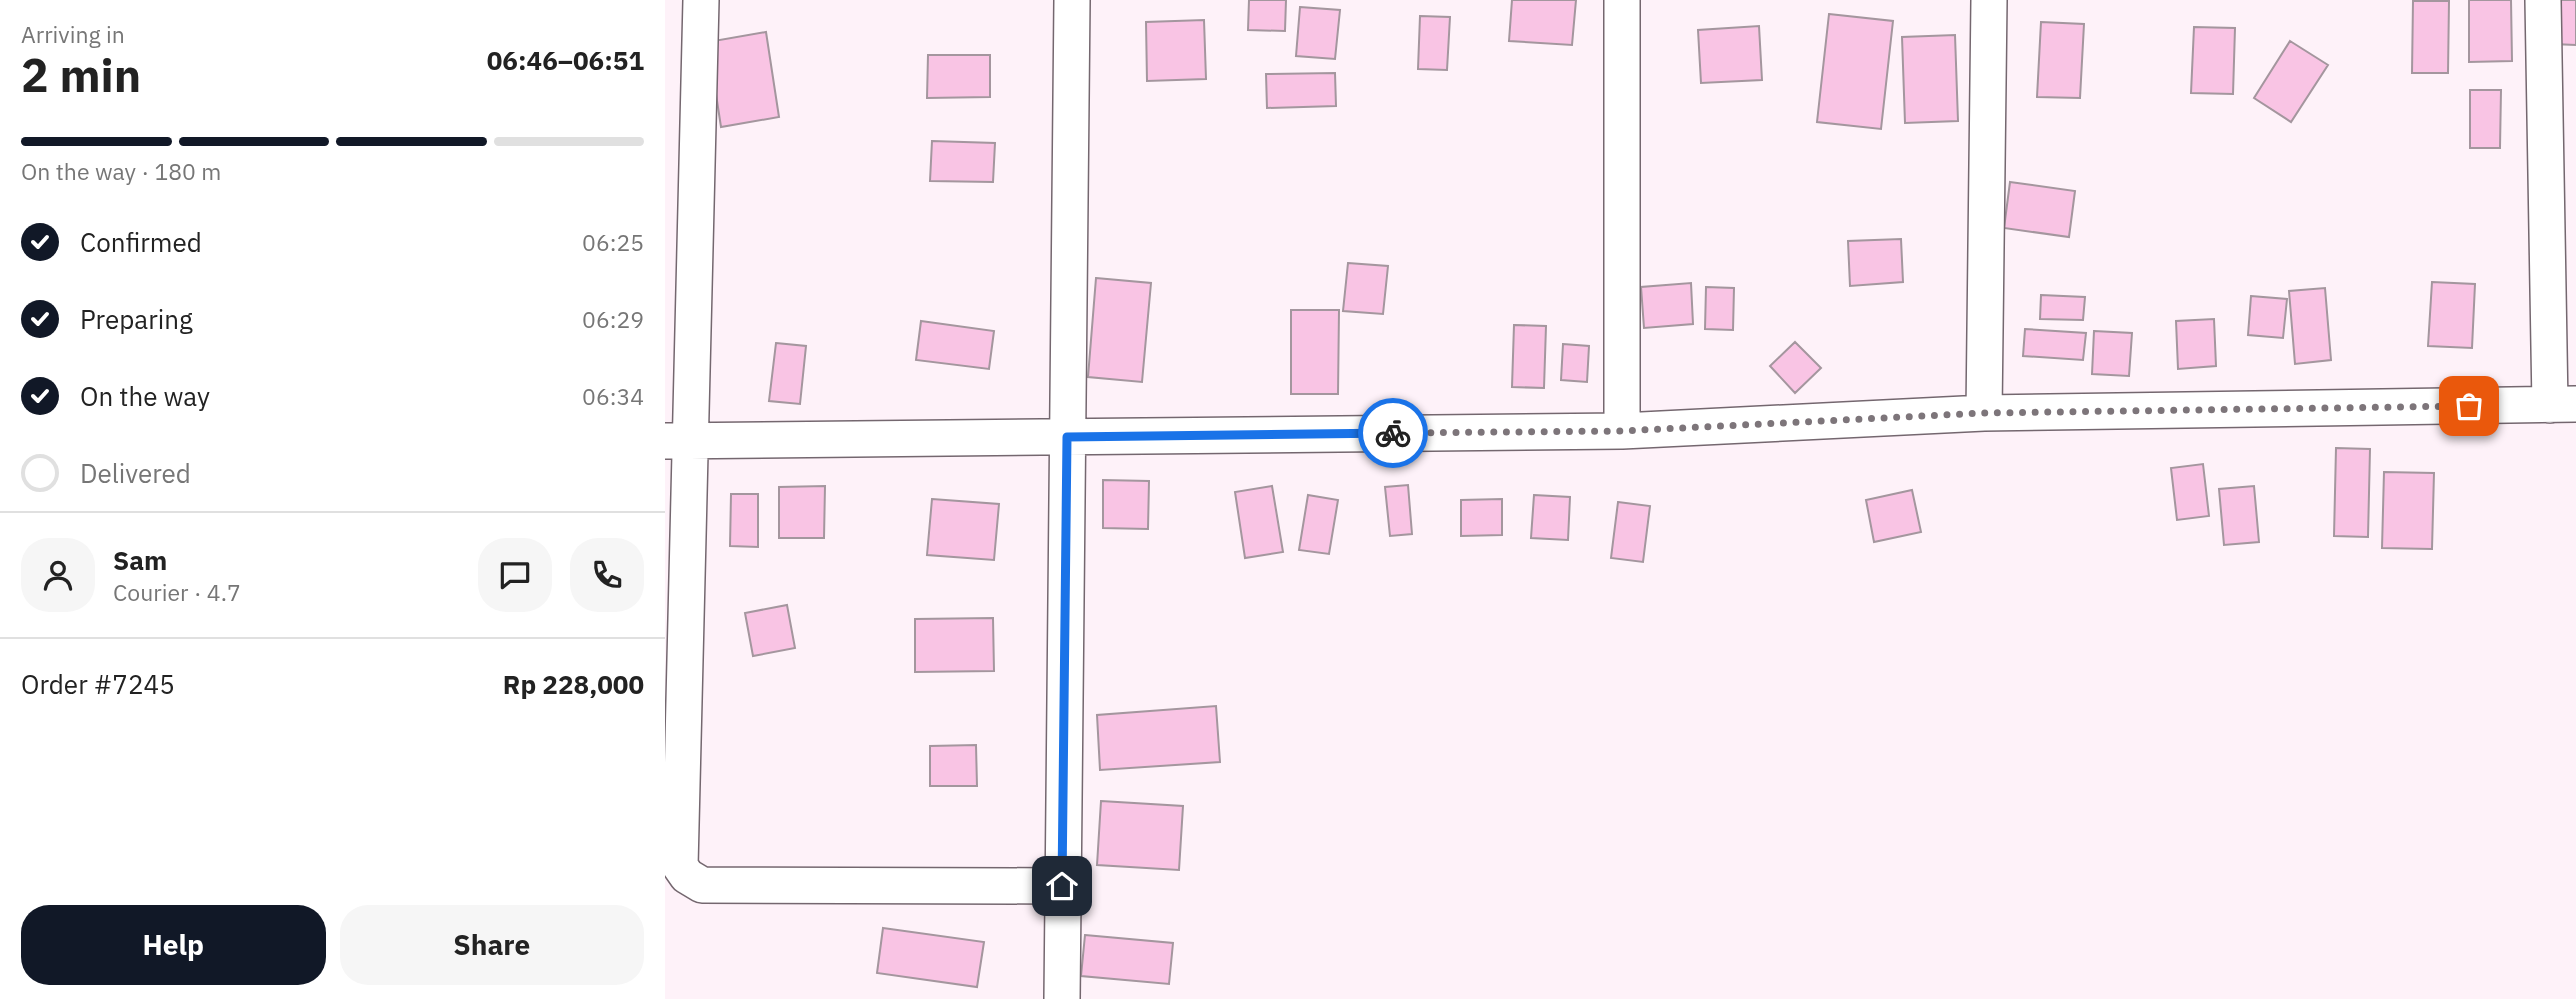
<!DOCTYPE html>
<html lang="en">
<head>
<meta charset="utf-8">
<style>
	:root { --surface:#fff; --page:#f6f6f6; --text:#222; --muted:#767676; --line:#e0e0e0; --accent:#111827 }
	body { margin:0; font-family:"IBM Plex Sans",sans-serif; background:var(--page); color:var(--text); height:100vh; display:flex; flex-direction:column; font-size:26px; white-space:nowrap }
	* { box-sizing:border-box; margin:0 }
	p { font-size:23px; color:var(--muted) }
	.icon { flex:none; width:38px; height:38px; fill:none; stroke:currentColor; stroke-width:2; stroke-linecap:round; stroke-linejoin:round }
	.map { position:relative; flex:1; overflow:hidden }
	.details { display:flex; flex-direction:column; background:var(--surface); width:665px }
	.details>* { flex:none }
	.pin { position:absolute; display:grid; place-items:center; width:60px; height:60px; color:#fff; margin:-30px; border-radius:14px; box-shadow:0 4px 10px #0006 }
	.courier { position:absolute; display:grid; place-items:center; width:70px; height:70px; margin:-35px; border:5px solid #1a73e8; border-radius:50%; background:#fff; color:#222; box-shadow:0 2px 9px #0007 }
	.summary em { font-style:normal; font-weight:700 }
	.summary div { display:flex; flex-direction:column-reverse }
	.summary { display:flex; align-items:center; justify-content:space-between; height:119px; padding:0 21px }
	h1 { font-size:46px; font-weight:700; line-height:52px }
	.bar { display:grid; grid-template-columns:repeat(4,1fr); gap:10px 7px; align-content:center; height:84px; padding:0 21px }
	.bar i { height:9px; border-radius:5px; background:var(--line) }
	.bar .selected { background:var(--accent) }
	.bar p { grid-column:span 4 }
	.line { display:flex; align-items:center; gap:18px; padding:0 21px; border-top:2px solid var(--line) }
	.line div { flex:1 }
	.round { display:grid; place-items:center; flex:none; width:74px; height:74px; border-radius:28px; background:var(--page) }
	ol { padding:0 21px; list-style:none }
	li { display:flex; align-items:center; gap:21px; height:77px }
	li p { margin-inline-start:auto }
	li .icon { padding:7px; border-radius:50%; background:var(--accent); color:#fff; stroke-width:4 }
	li:last-child { color:var(--muted) }
	li i { width:38px; height:38px; border:4px solid var(--line); border-radius:50% }
	.cta { display:flex; gap:14px; margin-top:auto; padding:14px 21px }
	.cta a { flex:1; height:80px; border-radius:28px; background:var(--accent); color:#fff; font-size:28px; font-weight:700; line-height:80px; text-align:center }
	.cta a+a { background:var(--page); color:var(--text) }
	main { display:flex; flex:1; min-height:0 }
	.map>svg:first-child { display:block }
</style>
</head>
<body>
<main>
<section class="details">
<div class="summary"><div><h1>2 min</h1><p>Arriving in</p></div><em>06:46–06:51</em></div>
<div class="bar"><i class="selected"></i><i class="selected"></i><i class="selected"></i><i></i><p>On the way · 180 m</p></div>
<ol>
<li><svg class="icon" aria-label="check" viewBox="0 0 24 24"><path d="M5 12l5 5 9-10"/></svg>Confirmed<p>06:25</p></li>
<li><svg class="icon" aria-label="check" viewBox="0 0 24 24"><path d="M5 12l5 5 9-10"/></svg>Preparing<p>06:29</p></li>
<li><svg class="icon" aria-label="check" viewBox="0 0 24 24"><path d="M5 12l5 5 9-10"/></svg>On the way<p>06:34</p></li>
<li><i></i>Delivered</li>
</ol>
<div class="line" style="height:126px"><a class="round"><svg class="icon" aria-label="person" viewBox="0 0 24 24"><circle cx="12" cy="8" r="4"/><path d="M4 21q1-7 8-7t8 7"/></svg></a><div><b>Sam</b><p>Courier · 4.7</p></div><a class="round"><svg class="icon" aria-label="chat" viewBox="0 0 24 24"><path d="M4 5h16v11H9l-5 4z"/></svg></a><a class="round"><svg class="icon" aria-label="phone" viewBox="0 0 24 24"><path d="M5 4h4l2 5-3 2q2 4 5 5l2-3 5 2v4C11 20 4 13 5 4z"/></svg></a></div>
<div class="line" style="height:91px"><div>Order #7245</div><b>Rp 228,000</b></div>
<div class="cta"><a>Help</a><a>Share</a></div>
</section>
<div class="map">
<svg width="1911" height="999" viewBox="0 0 1911 999">
	<rect width="100%" height="100%" fill="#fef2f9"/>
	<path fill="#f9c4e4" stroke="#a4969e" stroke-width="2" d="M584,0h37l-1,31 -37,-1z
		M847,0h64l-4,45 -63,-4z
		M1804,0h42l1,61 -43,1z
		M1889,0h22v45l-23,-1z
		M1748,1h36l-1,72h-36z
		M635,7l40,3 -5,49 -39,-3z
		M1164,14l64,7 -12,108 -64,-7z
		M755,16l30,1 -3,53 -29,-1z
		M539,20l2,59 -59,2 -1,-59z
		M1376,22l43,2 -4,74 -43,-1z
		M1094,26l3,54 -61,3 -3,-53z
		M1529,27l41,1 -2,66 -42,-1z
		M101,32l13,85 -58,10 -13,-85z
		M1290,35l3,86 -53,2 -3,-86z
		M1625,41l38,24 -37,57 -37,-24z
		M263,55h62v42l-63,1z
		M670,73l1,33 -69,2 -1,-34z
		M1805,90h31l-1,58h-30z
		M267,141l63,2 -2,39 -63,-1z
		M1345,182l65,9 -6,46 -65,-9z
		M1236,239l2,43 -53,4 -2,-45z
		M683,263l40,3 -5,48 -40,-3z
		M431,278l55,5 -9,99 -54,-5z
		M1767,282l43,2 -3,64 -44,-2z
		M1026,283l2,41 -49,4 -3,-41z
		M1041,287l28,1 -1,42 -28,-1z
		M1660,288l6,72 -36,4 -6,-73z
		M1376,295l44,2 -2,23 -43,-1z
		M1586,296l36,3 -4,39 -35,-3z
		M626,310h48l-1,84h-47z
		M1549,319l2,47 -38,3 -2,-48z
		M256,321l73,10 -5,38 -73,-9z
		M849,325l32,1 -2,62 -32,-1z
		M1360,329l61,4 -3,27 -60,-4z
		M1429,331l38,2 -3,43 -37,-2z
		M1130,342l26,26 -26,25 -25,-27z
		M111,343l30,3 -6,58 -31,-3z
		M898,344l26,2 -2,36 -26,-2z
		M1671,448l34,1 -2,88 -34,-1z
		M1538,464l6,52 -32,4 -6,-52z
		M1719,472l50,1 -2,76 -50,-1z
		M438,480l46,1 -1,48 -45,-1z
		M743,485l4,49 -22,2 -5,-49z
		M160,486l-1,52h-45v-51z
		M607,486l11,66 -38,6 -10,-66z
		M1589,486l5,56 -35,3 -5,-56z
		M1247,490l9,42 -47,10 -8,-42z
		M66,494h27v53l-28,-1z
		M643,495l30,5 -9,54 -30,-4z
		M869,495l36,2 -2,43 -37,-2z
		M267,499l67,5 -5,56 -67,-5z
		M837,499v36l-41,1v-36z
		M953,502l32,4 -7,56 -32,-4z
		M122,605l8,43 -42,8 -8,-43z
		M328,618l1,53 -79,1v-53z
		M551,706l4,56 -120,8 -3,-55z
		M311,745l1,41h-47v-40z
		M436,801l82,5 -4,64 -82,-5z
		M218,928l101,14 -7,45 -100,-14z
		M420,935l88,8 -4,41 -88,-8z"/>
	<g fill="none" stroke-linecap="round" stroke-linejoin="round">
		<defs>
			<path id="minor" d="M36,0l-21,866 7,10 15,9 360,1
				M1878,0l7,405
				M1319,413l5,-413
				M957,431v-431
				M0,441l957,-10 362,-18 592,-9
				M397,999l10,-999"/>
		</defs>
		<use href="#minor" stroke="#74676f" stroke-width="38"/>
		<use href="#minor" stroke="#fff" stroke-width="35"/>
	</g>
	<g fill="none" stroke-linecap="round" stroke-linejoin="round">
		<path stroke="#7d757a" stroke-width="7" stroke-dasharray="0 12.6" d="M728,433l229,-2 362,-18 485,-7"/>
		<path stroke="#1a73e8" stroke-width="9" d="M397,886l5,-449 326,-4"/>
	</g>
</svg>
<div class="pin" style="left:1804px;top:406px;background:#ea580c"><svg class="icon" aria-label="bag" viewBox="0 0 24 24"><path d="M5 8h14l-1 12H6zM9 8a3 3 0 0 1 6 0"/></svg></div>
<div class="pin" style="left:397px;top:886px;background:#1f2937"><svg class="icon" aria-label="home" viewBox="0 0 24 24"><path d="M3 11l9-7 9 7M6 9v11h12V9"/></svg></div>
<div class="courier" style="left:728px;top:433px"><svg class="icon" aria-label="bike" viewBox="0 0 24 24"><circle cx="6" cy="16" r="4"/><circle cx="18" cy="16" r="4"/><path d="M6 16l4-8h5l3 8M10 8l3 8H6M13 5h3"/></svg></div>
</div>
</main>
</body>
</html>
